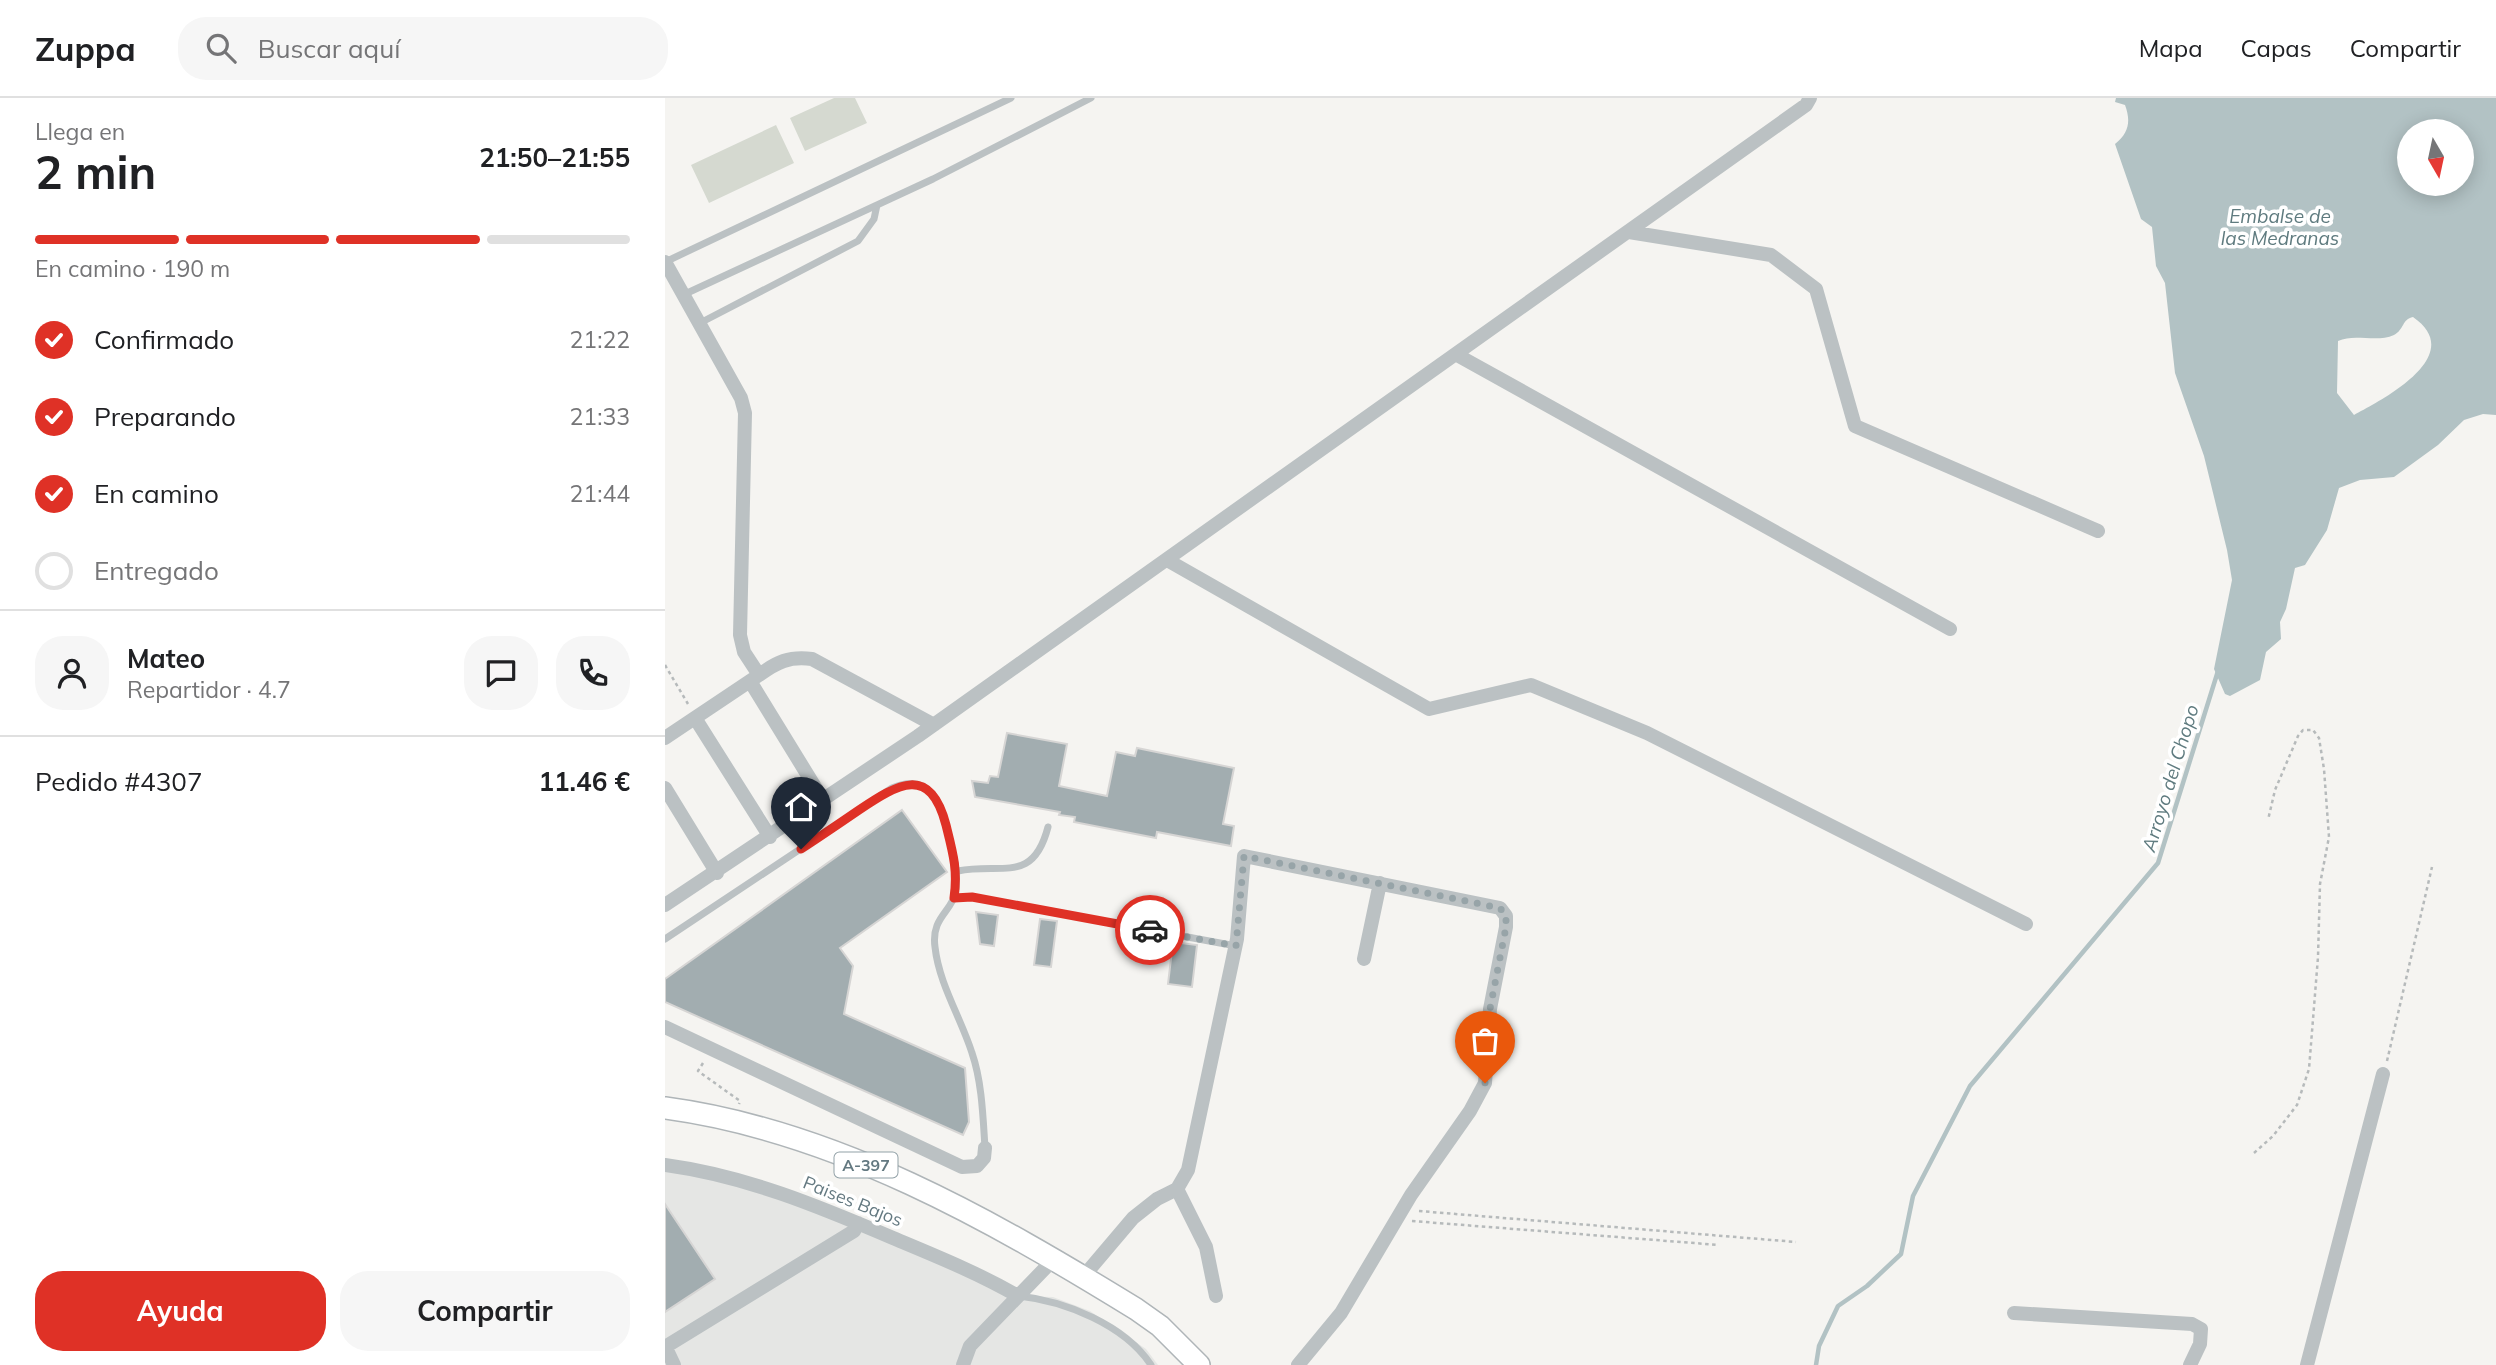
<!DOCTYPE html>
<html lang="es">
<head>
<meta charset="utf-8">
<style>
	:root { --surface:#fff; --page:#f6f6f6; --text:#202124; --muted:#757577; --line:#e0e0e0; --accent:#df3126 }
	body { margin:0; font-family:Mulish,sans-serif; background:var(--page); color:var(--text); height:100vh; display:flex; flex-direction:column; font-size:26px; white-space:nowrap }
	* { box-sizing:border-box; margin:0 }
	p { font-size:23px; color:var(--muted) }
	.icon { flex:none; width:38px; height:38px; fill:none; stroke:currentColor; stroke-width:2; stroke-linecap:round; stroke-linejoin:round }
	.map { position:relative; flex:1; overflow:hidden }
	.panel { display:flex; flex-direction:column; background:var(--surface); width:665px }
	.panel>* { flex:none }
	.needle { width:46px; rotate:171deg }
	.fabs { position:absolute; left:1732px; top:21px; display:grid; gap:14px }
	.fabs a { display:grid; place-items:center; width:77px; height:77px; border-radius:50%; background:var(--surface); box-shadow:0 4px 18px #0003; font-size:35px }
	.pin { position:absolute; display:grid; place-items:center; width:60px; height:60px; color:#fff; margin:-72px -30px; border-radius:50% 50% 50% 0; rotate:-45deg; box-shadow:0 0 7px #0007 }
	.pin .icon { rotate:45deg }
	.courier { position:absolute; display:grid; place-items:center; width:70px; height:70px; margin:-35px; border:5px solid #df3126; border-radius:50%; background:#fff; color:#222; box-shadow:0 2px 9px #0007 }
	.overview em { font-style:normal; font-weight:700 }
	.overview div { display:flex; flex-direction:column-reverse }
	.overview { display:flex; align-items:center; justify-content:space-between; height:119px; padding:0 35px }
	h1 { font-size:46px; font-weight:700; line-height:52px }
	.bar { display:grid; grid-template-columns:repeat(4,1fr); gap:10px 7px; align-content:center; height:84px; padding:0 35px }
	.bar i { height:9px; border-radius:5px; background:var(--line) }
	.bar .current { background:var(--accent) }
	.bar p { grid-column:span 4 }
	.line { display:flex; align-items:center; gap:18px; padding:0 35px; border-top:2px solid var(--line) }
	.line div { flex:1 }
	.round { display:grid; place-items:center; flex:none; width:74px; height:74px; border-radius:28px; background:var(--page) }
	ol { padding:0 35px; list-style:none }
	li { display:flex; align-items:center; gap:21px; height:77px }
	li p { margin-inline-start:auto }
	li .icon { padding:7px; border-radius:50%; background:var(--accent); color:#fff; stroke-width:4 }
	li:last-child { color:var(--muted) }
	li i { width:38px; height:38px; border:4px solid var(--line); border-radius:50% }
	.action { display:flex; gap:14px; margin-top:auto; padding:14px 35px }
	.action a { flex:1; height:80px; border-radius:28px; background:var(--accent); color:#fff; font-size:28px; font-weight:700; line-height:80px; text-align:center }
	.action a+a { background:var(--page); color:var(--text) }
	header { display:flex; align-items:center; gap:42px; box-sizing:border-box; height:98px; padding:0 35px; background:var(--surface); border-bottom:2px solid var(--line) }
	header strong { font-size:33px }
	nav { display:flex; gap:38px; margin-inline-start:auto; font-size:24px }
	.search { width:490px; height:63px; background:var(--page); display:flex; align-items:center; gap:18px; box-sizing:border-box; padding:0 24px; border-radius:28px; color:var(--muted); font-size:26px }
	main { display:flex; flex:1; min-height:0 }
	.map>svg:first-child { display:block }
</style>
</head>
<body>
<header>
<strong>Zuppa</strong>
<div class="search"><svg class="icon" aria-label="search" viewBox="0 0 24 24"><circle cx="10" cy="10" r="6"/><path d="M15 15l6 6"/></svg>Buscar aquí</div>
<nav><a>Mapa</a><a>Capas</a><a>Compartir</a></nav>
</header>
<main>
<section class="panel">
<div class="overview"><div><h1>2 min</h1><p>Llega en</p></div><em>21:50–21:55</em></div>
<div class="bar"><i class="current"></i><i class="current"></i><i class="current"></i><i></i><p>En camino · 190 m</p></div>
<ol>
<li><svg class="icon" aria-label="check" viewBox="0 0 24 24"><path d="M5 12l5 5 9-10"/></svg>Confirmado<p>21:22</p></li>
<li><svg class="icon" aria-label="check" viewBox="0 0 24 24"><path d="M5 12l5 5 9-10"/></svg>Preparando<p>21:33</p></li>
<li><svg class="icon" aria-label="check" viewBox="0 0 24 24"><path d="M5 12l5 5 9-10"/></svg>En camino<p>21:44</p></li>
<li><i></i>Entregado</li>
</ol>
<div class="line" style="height:126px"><a class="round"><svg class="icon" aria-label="person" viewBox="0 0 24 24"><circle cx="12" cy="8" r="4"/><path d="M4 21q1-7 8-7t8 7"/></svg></a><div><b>Mateo</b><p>Repartidor · 4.7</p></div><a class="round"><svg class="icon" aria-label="chat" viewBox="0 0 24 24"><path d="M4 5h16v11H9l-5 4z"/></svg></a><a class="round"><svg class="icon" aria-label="phone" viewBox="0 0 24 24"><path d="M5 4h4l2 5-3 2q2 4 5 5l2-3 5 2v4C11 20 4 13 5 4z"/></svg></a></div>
<div class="line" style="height:91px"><div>Pedido #4307</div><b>11.46 €</b></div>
<div class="action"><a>Ayuda</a><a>Compartir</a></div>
</section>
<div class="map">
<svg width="1831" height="1267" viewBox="0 0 1831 1267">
	<rect width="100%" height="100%" fill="#f5f4f1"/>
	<path fill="#e5e6e4" d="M0,1067l82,16 271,115 35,1 37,14 56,38 12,16h-493z"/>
	<path fill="#d5d9d0" d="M169,0h21l12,25 -62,28 -15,-33z
		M111,27l18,38 -85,40 -18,-38z"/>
	<path fill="#b2c2c4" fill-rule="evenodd" d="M1451,0h380v317l-13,-1 -19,6 -26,25 -44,32 -34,3 -21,8 -12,42 -22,35 -10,3 -9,41 -6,13 1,17 -15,13 -6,28 -30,16 -5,-2 -11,-25 18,-89 -5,-30 -23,-94 -29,-83 -10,-90 -9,-17 -4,-39 -11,-8 -26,-75c14,-11 16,-23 10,-39l-10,-3zM1745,33h52v53h-52zM1748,219c55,38 -29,82 -59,98l-17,-22 1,-52c17,-8 38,2 56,-6 10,-5 8,-16 19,-18z"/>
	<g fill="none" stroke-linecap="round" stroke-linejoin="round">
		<path stroke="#b2c2c4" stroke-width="4.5" d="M1151,1267l3,-19 19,-40 29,-20 34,-32 12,-58 57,-110 188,-223 60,-192"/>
	</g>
	<path fill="#a2adb0" stroke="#d6d5d4" stroke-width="2" d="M342,635l60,11 -8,42 48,10 9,-44 19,4 2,-8 97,20 -11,56 11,2 -3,20 -74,-14 -1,6 -82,-16 1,-5 -16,-2 1,-3 -85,-15 -3,-16 16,2 2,-7 8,1z
		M237,712l45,62 -107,76 13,18 -9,48 121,54 4,54 -6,13 -298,-133v-23z
		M311,814l22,3 -4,31 -14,-2z
		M375,821l17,2 -6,46 -17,-2z
		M508,844l24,3 -5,42 -24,-3z
		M0,1106l50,75 -50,33z"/>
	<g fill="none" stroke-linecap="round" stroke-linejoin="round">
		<defs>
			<path id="primary" d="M0,1010c171,23 326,112 471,201l24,17 39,39"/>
		</defs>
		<use href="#primary" stroke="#afb5b8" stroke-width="24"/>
		<path stroke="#b6babb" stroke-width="2.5" stroke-dasharray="3.5 3.5" stroke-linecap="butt" d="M0,567l23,39
			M1722,963l45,-194
			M38,965l-5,8 42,30 -1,3
			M1589,1055l19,-17 24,-31 12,-36 9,-112 2,-73 9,-47 -5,-68 -5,-31 -6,-8h-10l-5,6 -23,54 -7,30
			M754,1113l377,31
			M747,1123l307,24"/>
		<path stroke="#bbc1c3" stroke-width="7" d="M0,164l346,-164
			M20,196l248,-115 158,-81
			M35,225l158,-82 16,-22 3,-14
			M293,773c43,-9 75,14 90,-44
			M289,800l18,-1 264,49
			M0,841l227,-151c41,-17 49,18 57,49 5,20 10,36 6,57 -4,18 -24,24 -20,53 4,37 26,71 37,106 10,29 11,64 13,95
			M354,1198c46,5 106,29 132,69"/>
		<path stroke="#bbc1c3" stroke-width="14" d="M964,134l142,23 45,34 39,137 243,105
			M0,164l76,136 4,15 -5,222 4,17 15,23 -94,63
			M792,257l493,274
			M502,462l262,149 102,-24 116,48 379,191
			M94,577c18,-13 30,-19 53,-16l122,66
			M85,583l73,119
			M30,620l75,119
			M0,690l52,85
			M0,807l253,-169 888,-631 4,-7
			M699,861l16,-76
			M0,929l297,140 15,-1 7,-8 1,-10
			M0,1067c81,11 153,41 228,73 43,18 85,35 125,58
			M512,1091l29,58 10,49
			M418,1179l50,-59 24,-19 20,-10 11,-19 49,-231 7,-83 256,52 6,8v11l-16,82 -5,74 -15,28 -59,84 -70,118 -43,52
			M1349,1215l178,11 9,5 -1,15 -10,21
			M0,1248l9,19
			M0,1249l189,-116 4,-8
			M298,1267l7,-19 83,-86
			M1642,1267l76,-291"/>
		<use href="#primary" stroke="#fff" stroke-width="21"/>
	</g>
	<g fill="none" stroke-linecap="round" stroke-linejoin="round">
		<path stroke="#97a4a8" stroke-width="7" stroke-dasharray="0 12.6" d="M485,832l86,16 8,-90 256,52 6,8v11l-16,82 -5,74"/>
		<path stroke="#df3126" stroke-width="9" d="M136,751c20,-13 39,-26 58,-39 39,-26 71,-46 87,15 7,28 12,45 8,73l18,-1 178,33"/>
	</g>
	<g text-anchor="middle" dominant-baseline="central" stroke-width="7" stroke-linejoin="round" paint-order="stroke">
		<rect fill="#fff" stroke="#92a1a7" stroke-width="2" x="169.5" y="1054.5" width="63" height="25" rx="5"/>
		<g font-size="16" font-weight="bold" fill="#647981">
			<text x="201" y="1067">A-397</text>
		</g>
		<g font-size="18" fill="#647981" stroke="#fff">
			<text transform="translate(188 1103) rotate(22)">Paises Bajos</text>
		</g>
		<g font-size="19" font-style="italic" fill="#5f7b7f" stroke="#fff">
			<text x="1615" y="118">Embalse de<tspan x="1615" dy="22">las Medranas</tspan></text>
			<text transform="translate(1505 680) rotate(-73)">Arroyo del Chopo</text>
		</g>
	</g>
</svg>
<div class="fabs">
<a><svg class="needle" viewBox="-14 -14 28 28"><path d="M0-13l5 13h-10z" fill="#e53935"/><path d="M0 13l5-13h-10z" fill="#757577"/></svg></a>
</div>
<div class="pin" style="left:820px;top:985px;background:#ea580c"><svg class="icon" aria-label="bag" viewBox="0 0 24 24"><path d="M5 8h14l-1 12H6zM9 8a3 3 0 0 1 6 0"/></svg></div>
<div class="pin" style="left:136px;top:751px;background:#1f2937"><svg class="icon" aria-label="home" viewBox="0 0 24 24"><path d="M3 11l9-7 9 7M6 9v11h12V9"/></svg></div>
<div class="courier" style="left:485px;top:832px"><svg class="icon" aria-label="car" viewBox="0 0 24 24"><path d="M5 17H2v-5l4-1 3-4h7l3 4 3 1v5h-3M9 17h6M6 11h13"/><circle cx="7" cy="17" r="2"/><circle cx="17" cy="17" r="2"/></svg></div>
</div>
</main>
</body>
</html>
